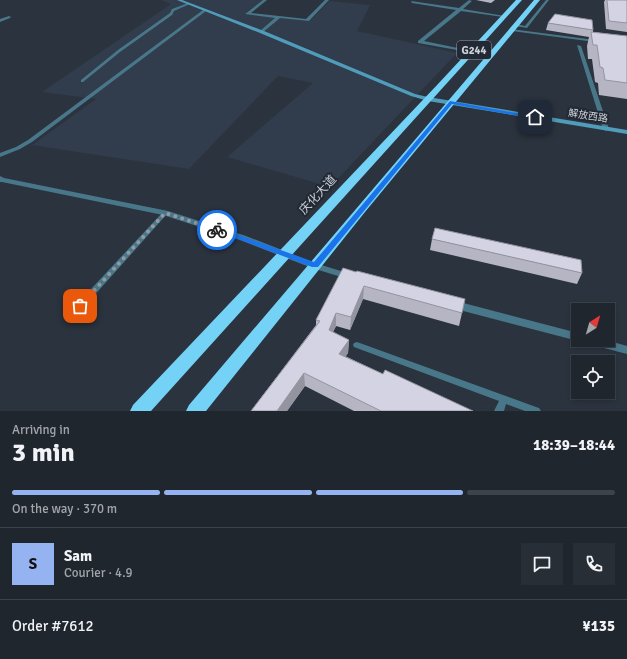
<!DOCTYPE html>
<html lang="en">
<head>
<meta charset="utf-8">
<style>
	:root { --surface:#20262e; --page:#282e36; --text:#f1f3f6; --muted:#a2a5aa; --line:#3d434a; --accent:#95b2f1 }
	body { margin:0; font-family:Signika,"Noto Sans SC",sans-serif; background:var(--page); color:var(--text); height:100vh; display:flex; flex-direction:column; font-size:15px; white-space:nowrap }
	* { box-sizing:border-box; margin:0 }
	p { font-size:13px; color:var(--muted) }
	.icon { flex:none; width:22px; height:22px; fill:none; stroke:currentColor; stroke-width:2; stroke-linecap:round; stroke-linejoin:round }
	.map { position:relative; height:411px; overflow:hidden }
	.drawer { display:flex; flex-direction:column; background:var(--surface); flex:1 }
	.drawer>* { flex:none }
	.needle { width:26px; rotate:37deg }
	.buttons { position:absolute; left:571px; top:303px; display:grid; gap:8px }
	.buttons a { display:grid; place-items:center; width:44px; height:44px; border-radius:0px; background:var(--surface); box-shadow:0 2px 6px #0003,0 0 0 1px var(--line); font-size:20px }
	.pin { position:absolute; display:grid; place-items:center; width:34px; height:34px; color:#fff; margin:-17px; border-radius:8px; box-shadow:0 2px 6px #0006 }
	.courier { position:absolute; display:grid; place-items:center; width:40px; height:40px; margin:-20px; border:3px solid #1a73e8; border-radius:50%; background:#fff; color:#222; box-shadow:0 1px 5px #0007 }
	.headline em { font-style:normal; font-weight:700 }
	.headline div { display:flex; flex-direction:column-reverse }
	.headline { display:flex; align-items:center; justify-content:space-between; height:68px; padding:0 12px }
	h1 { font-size:26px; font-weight:700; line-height:30px }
	.bar { display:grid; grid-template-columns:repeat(4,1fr); gap:6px 4px; align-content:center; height:48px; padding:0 12px }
	.bar i { height:5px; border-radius:3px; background:var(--line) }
	.bar .on { background:var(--accent) }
	.bar p { grid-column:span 4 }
	.line { display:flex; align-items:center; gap:10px; padding:0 12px; border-top:1px solid var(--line) }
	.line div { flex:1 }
	.round { display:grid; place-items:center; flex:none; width:42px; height:42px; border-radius:0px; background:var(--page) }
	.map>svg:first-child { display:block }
</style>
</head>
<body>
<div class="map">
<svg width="627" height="411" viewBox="0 0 627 411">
	<rect width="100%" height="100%" fill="#2b333e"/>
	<path fill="#313c4c" d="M161,0h102l-19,14 66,7 19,-20 41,4 -13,26 100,22 -127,134 -103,-30 86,-74 -35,-7 -89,93 -157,-24 64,-46 -54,-7 129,-88z"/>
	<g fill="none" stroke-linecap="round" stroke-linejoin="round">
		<path fill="#49778a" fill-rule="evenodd" d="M546,0h3l-22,28 -12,-2v-2h1l9,2z
			M188,3l2,1 -16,7 -2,4 -52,37 -37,30h-2v-2l37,-30 52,-37 2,-4z
			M511,29l84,11 2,1 -2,1 -83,-11 -2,-1z
			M165,211l2,1 1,1 -1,1 -84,94 -3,1 -3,-1 -1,-2 1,-2 86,-92z
			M357,342l179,65 3,1 2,3h-16l-19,-7 -2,7h-10l5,-10 -145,-54 -1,-2 1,-2z"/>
		<path fill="#49778a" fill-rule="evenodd" d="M263,0h4l-16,13 55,6 19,-19h4l-20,21 -29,-3 -18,15 -2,-1v-1l15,-13 -30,-4z
			M469,0l3,1 -9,8 42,7 -2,1 -42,-6 -37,30 48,10h2v2l-56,-10v-2l38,-31 -44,-7 -1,-2 48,7z
			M203,10l3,1 -174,131 -12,7 -20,8v-4l16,-6 12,-7z
			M9,16l2,1 -1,1 -10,4v-3z
			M577,45l4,1 28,83 -1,1 -2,1 -3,-2z
			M0,176l4,2 164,33 78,25 72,28 36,11 2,2 -2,2 -3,1 -39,-12 -72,-28 -77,-25 -161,-33h-2z
			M452,300l126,33v7h4l-4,1 -130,-34 -1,-3 1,-3z
			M584,340h22l21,6v8l-42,-11z"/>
		<path fill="#509dbb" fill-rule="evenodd" d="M177,0h5l82,31 151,63 13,3 199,33v4l-199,-33 -17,-5 -151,-63z"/>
		<path fill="#74d2f7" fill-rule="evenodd" d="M516,0h6l-371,411h-21l3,-6 305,-321z
			M534,0h6l-175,212 -159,199h-20l3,-6z"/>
	</g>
	<path fill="#b6b5c4" d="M476,0h19l-4,3z
		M605,0h22v32l-21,-3 -2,-27z
		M548,23l45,7v2l34,4v63l-28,-4 -1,-12 -3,-1 -3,-23h-4l-1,-13 2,-9 -43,-7z
		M432,239l150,34 -5,11 -147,-34z
		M343,268l119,45 -3,13 -96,-27 -13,31 -14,-4 -3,6 16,8 -1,13 -3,3 38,18 90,37h-119l-49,-25 -18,25h-36l65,-86v-5z"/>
	<path fill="#9494a0" d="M364,286l-1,13 -13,31 1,-13z
		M336,313v13l-8,17 1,-13z
		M349,340l-1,13 -9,14v-13z
		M304,373l1,13 -18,25h-10z"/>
	<path fill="#d4d3e4" stroke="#9494a0" d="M607,0h20v23l-18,-2z
		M555,14l37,6 1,10 -45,-7z
		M591,32l36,4v47l-22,-3 -2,-12 -3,-1 -3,-22h-4z
		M435,228l146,32 1,13 -150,-34z
		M343,268l13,4 1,-1 108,28 -3,14 -98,-27 -13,31 -15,-4 -7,17 20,10 -10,14 44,20 2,-4 88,41h-92l-77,-38 -27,38h-26l69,-90 -4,-1z"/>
	<path fill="#1a73e8" d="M450,101l88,16 -3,2 -83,-15 -134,163h-6l-98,-37 1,-2h4l95,34z"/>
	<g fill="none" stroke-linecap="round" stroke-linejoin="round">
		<path stroke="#949aa3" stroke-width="4" stroke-dasharray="0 7.2" d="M80,306l85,-93 52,17"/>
	</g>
	<g text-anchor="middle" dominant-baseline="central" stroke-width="4" stroke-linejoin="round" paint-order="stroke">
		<g font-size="10" fill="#ccd1d9" stroke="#222934">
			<text transform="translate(588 116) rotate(9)">解放西路</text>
		</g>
		<rect fill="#222934" stroke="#999fa8" stroke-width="1" x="457" y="41" width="34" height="18" rx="3"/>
		<g font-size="11" font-weight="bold" fill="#ccd1d9">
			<text x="474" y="50">G244</text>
		</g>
		<g font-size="12" fill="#ccd1d9" stroke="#222934">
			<text transform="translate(318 195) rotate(-47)">庆化大道</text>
		</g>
	</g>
</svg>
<div class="buttons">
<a><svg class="needle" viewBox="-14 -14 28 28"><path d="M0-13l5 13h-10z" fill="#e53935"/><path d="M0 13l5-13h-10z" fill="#a2a5aa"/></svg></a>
<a><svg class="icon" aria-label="locate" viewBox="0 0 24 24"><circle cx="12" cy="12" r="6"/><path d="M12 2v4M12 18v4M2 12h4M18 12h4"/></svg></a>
</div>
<div class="pin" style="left:80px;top:306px;background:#ea580c"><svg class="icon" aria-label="bag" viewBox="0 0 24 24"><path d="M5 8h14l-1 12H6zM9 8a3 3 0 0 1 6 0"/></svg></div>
<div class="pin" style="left:535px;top:117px;background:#1f2937"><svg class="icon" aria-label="home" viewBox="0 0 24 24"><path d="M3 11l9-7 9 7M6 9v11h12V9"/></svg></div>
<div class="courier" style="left:217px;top:230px"><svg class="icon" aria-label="bike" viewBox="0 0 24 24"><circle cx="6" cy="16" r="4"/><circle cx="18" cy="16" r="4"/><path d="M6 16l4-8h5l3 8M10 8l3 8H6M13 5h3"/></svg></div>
</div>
<section class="drawer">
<div class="headline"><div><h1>3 min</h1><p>Arriving in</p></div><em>18:39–18:44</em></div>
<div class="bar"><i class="on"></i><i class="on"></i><i class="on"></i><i></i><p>On the way · 370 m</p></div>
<div class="line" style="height:72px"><b class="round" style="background:var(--accent);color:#111">S</b><div><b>Sam</b><p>Courier · 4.9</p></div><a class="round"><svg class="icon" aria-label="chat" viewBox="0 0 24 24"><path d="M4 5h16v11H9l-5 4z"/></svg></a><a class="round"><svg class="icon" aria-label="phone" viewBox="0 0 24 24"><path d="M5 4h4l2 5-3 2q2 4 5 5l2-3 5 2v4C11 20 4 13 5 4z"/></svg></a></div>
<div class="line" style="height:52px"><div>Order #7612</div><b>¥135</b></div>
</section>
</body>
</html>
